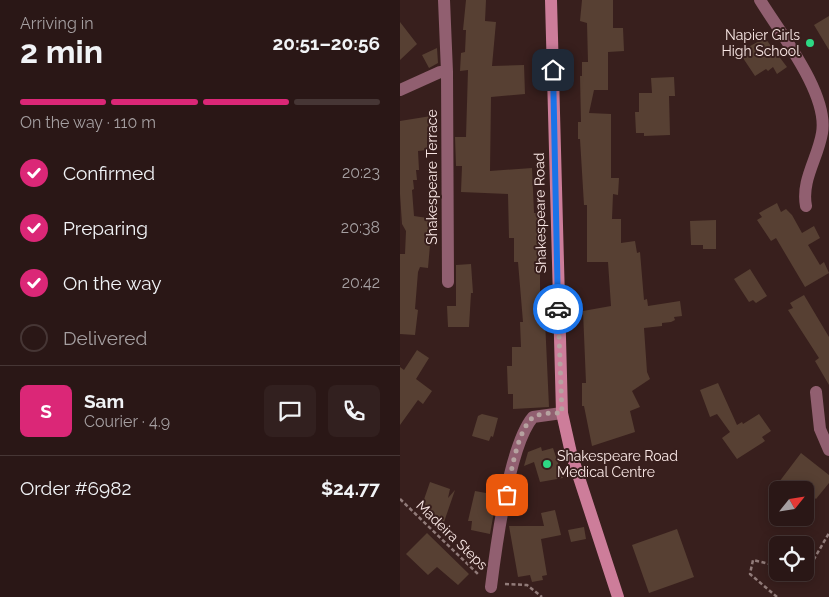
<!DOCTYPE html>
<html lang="en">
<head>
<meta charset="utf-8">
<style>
	:root { --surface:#2a1716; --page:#32201f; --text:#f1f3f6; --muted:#a59fa1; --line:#463635; --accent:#db2777 }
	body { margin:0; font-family:Raleway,sans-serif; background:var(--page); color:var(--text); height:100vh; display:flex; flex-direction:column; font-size:19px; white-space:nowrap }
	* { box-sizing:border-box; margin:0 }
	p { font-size:16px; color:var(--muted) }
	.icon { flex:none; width:28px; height:28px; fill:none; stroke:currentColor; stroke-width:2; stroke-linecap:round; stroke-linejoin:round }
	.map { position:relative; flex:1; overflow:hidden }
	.details { display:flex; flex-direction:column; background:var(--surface); width:400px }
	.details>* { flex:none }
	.needle { width:32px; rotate:60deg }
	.controls { position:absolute; left:369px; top:481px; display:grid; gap:10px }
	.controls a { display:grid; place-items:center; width:45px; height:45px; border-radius:8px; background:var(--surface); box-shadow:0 2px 12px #0003,0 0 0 1px var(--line); font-size:25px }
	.pin { position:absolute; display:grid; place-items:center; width:42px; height:42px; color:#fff; margin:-21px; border-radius:10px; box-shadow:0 2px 8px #0006 }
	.courier { position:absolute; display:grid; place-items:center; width:50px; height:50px; margin:-25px; border:4px solid #1a73e8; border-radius:50%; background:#fff; color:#222; box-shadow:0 1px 6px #0007 }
	.overview em { font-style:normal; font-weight:700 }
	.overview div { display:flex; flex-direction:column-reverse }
	.overview { display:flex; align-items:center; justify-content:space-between; height:85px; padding:0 20px }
	h1 { font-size:32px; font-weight:700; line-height:38px }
	.bar { display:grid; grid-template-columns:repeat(4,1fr); gap:8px 5px; align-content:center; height:60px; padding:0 20px }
	.bar i { height:6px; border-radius:4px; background:var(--line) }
	.bar .current { background:var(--accent) }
	.bar p { grid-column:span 4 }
	.line { display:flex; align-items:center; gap:12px; padding:0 20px; border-top:1px solid var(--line) }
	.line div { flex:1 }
	.round { display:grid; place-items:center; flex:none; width:52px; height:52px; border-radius:8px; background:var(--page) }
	ol { padding:0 20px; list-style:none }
	li { display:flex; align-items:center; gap:15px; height:55px }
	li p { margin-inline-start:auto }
	li .icon { padding:5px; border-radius:50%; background:var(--accent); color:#fff; stroke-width:4 }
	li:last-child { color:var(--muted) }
	li i { width:28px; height:28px; border:2px solid var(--line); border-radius:50% }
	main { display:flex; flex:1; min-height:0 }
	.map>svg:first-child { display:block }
</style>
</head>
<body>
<main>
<section class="details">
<div class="overview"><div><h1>2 min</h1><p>Arriving in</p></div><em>20:51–20:56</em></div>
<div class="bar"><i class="current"></i><i class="current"></i><i class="current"></i><i></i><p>On the way · 110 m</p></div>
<ol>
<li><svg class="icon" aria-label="check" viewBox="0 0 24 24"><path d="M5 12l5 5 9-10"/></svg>Confirmed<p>20:23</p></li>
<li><svg class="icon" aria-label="check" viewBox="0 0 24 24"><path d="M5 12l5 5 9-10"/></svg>Preparing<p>20:38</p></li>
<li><svg class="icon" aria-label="check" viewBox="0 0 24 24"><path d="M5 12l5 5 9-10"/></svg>On the way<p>20:42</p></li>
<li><i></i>Delivered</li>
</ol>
<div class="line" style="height:90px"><b class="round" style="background:var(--accent);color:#fff">S</b><div><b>Sam</b><p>Courier · 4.9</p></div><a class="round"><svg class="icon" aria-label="chat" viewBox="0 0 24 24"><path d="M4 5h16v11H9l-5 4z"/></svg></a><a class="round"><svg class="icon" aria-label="phone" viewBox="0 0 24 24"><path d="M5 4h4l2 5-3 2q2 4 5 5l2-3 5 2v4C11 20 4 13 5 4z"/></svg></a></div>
<div class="line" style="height:65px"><div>Order #6982</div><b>$24.77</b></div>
</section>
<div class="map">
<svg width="429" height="597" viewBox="0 0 429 597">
	<rect width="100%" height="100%" fill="#381f1d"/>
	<path fill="#574033" d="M66,0h20l-1,21 11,1 -4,44 32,-1 1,29 -34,3 -1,74 42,-3 2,45h5l1,32h2l1,16h-3v38l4,-1 5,109 -36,2v-15h-5l-1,-28h5v-19h9l-1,-25h3l-5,-60h-4v-24h-5l-1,-44 -47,-2 1,-26h-6l-1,-29h11l2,-67 -8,1 1,-18 4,-1 1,-22h-3z
		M182,0h31v28h10l1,23 -16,1v38h-14l-5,23 22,1v64h8l-1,17 -5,-1 -1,25h9v24l14,-2 2,12 3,-1 4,48 3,-1 1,7 32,-5 2,15 -8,1 1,3 -4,2 -9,1v3l-18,2 3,44 3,7 -18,12 8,16 -10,4 5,21 -43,14 -8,-40h-2v-23h4l-3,-72 28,-5 -3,-44h-21v-57h-3l-4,-66h-2v-17h3l-1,-46h2v-14h6l-1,-39 -7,-2z
		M429,16v34l-15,-25z
		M0,22l17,22 -17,16z
		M365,38l22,29 -10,7 -4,-7 -5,4 -2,-2 -11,7 -16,-24z
		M37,48l1,15 -9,5 -7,-13z
		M274,77l1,19h-6l1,39 -26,1v-3h-8l-1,-21h4v-19h13l-1,-15z
		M31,116l3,21 -7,1v12l-9,1 1,19h-3l1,10h-4l1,9 -2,1 2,26 20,3 -1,26h-3l-2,23 -8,-1 -2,5 -3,37 3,1 -3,25 -15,-1v-80h5l1,-23 -4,-7 -2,-30v-73z
		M377,203l4,9 5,-3 6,6 10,18 12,-7 6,12 -12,7 12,20 4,-3 5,11 -24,14 -29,-49 -5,3 -14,-21 5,-3 -3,-4z
		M316,220v29h-13v-4h-12l-1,-24z
		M71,264l2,29h-2l-2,34h-21l-1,-21h9v-41z
		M350,269l17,27 -11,7 -3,-3 -4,2 -15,-23z
		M404,295l25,42v48l-14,-24 4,-3 -31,-48 5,-2 -3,-5z
		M17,350l12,8 -13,21 16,12 -9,13 -5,-4 -18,25v-58l4,3z
		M318,383l19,42 5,-3 1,2 16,-10 12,17 -9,6 3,4 -28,18 -15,-21 8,-6 -13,-18 -7,3 -10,-27z
		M82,414l16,4 -5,19 -2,-1 -2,5 -17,-5 6,-20z
		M141,447l1,4 11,-3 10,30 -23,4 -6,-20 -10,4 4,-14z
		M401,453l28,22v8l-13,16 -11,-9h-32z
		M30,482l20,7 -2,9 7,-8 -11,32 -24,-11z
		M75,491l22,4 -7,39 -19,-4 1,-9h-4z
		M155,510l6,25 -20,4 6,36 -5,1 1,4 -11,2 -2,-7 -12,2 -9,-51h35l-3,-13z
		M184,527l2,12 -15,3 -3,-12z
		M277,529l17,48 -45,16 -17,-48z
		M27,533l42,41 -11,11 -21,-18 -9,8 -22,-21z"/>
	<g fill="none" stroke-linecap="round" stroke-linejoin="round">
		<path stroke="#917b79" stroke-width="2.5" stroke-dasharray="4 2.5" stroke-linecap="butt" d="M0,499l79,76
			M405,569l5,-3 19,-33
			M105,584l22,1 15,12
			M377,597l-27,-23 3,-14 25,6"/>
		<path stroke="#915f70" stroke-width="12" d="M44,0l3,72 1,210
			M360,0c20,33 69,94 62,133 -4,25 -21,47 -16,73
			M0,90l40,-18h7
			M416,392l4,37 9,21
			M91,587c5,-40 18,-142 42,-170l29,-4"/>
		<path stroke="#cd7d9a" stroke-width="12" d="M151,0l11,413 9,40 47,144"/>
	</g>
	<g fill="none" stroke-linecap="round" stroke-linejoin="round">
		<path stroke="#b6a2a0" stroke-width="5" stroke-dasharray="0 9" d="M107,495c3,-18 11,-70 28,-79 7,-3 19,-3 27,-3l-4,-104"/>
		<path stroke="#1a73e8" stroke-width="6" d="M153,70l5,239"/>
	</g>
	<g fill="#2dd884" stroke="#381f1d" stroke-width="2">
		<circle cx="410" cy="43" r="5"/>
		<circle cx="147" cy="464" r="5"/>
	</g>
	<g text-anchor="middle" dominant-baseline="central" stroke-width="4" stroke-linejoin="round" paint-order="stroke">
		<g font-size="14" fill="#fae8e6" stroke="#381f1d" text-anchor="end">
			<text x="400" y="35">Napier Girls<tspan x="400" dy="16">High School</tspan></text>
			<text x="157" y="456" text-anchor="start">Shakespeare Road<tspan x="157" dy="16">Medical Centre</tspan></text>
		</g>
		<g font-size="14" fill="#fae8e6" stroke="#381f1d">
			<text transform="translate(32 177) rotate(-90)">Shakespeare Terrace</text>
			<text transform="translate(140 213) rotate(-91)">Shakespeare Road</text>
			<text transform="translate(52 535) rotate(44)">Madeira Steps</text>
		</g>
	</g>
</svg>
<div class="controls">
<a><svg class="needle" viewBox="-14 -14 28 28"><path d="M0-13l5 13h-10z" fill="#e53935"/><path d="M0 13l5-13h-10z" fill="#a59fa1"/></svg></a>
<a><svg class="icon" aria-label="locate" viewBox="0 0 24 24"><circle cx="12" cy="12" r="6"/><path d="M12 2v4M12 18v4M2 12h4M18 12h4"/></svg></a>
</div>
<div class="pin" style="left:107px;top:495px;background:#ea580c"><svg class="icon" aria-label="bag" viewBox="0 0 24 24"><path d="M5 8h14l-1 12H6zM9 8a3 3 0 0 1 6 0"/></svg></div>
<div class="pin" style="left:153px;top:70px;background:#1f2937"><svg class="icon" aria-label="home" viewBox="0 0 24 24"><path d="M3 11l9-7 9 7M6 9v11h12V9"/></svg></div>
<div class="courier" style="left:158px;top:309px"><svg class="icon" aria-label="car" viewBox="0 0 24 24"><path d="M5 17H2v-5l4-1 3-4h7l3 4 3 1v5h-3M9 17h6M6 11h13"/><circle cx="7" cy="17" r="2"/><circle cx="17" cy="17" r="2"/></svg></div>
</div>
</main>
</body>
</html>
